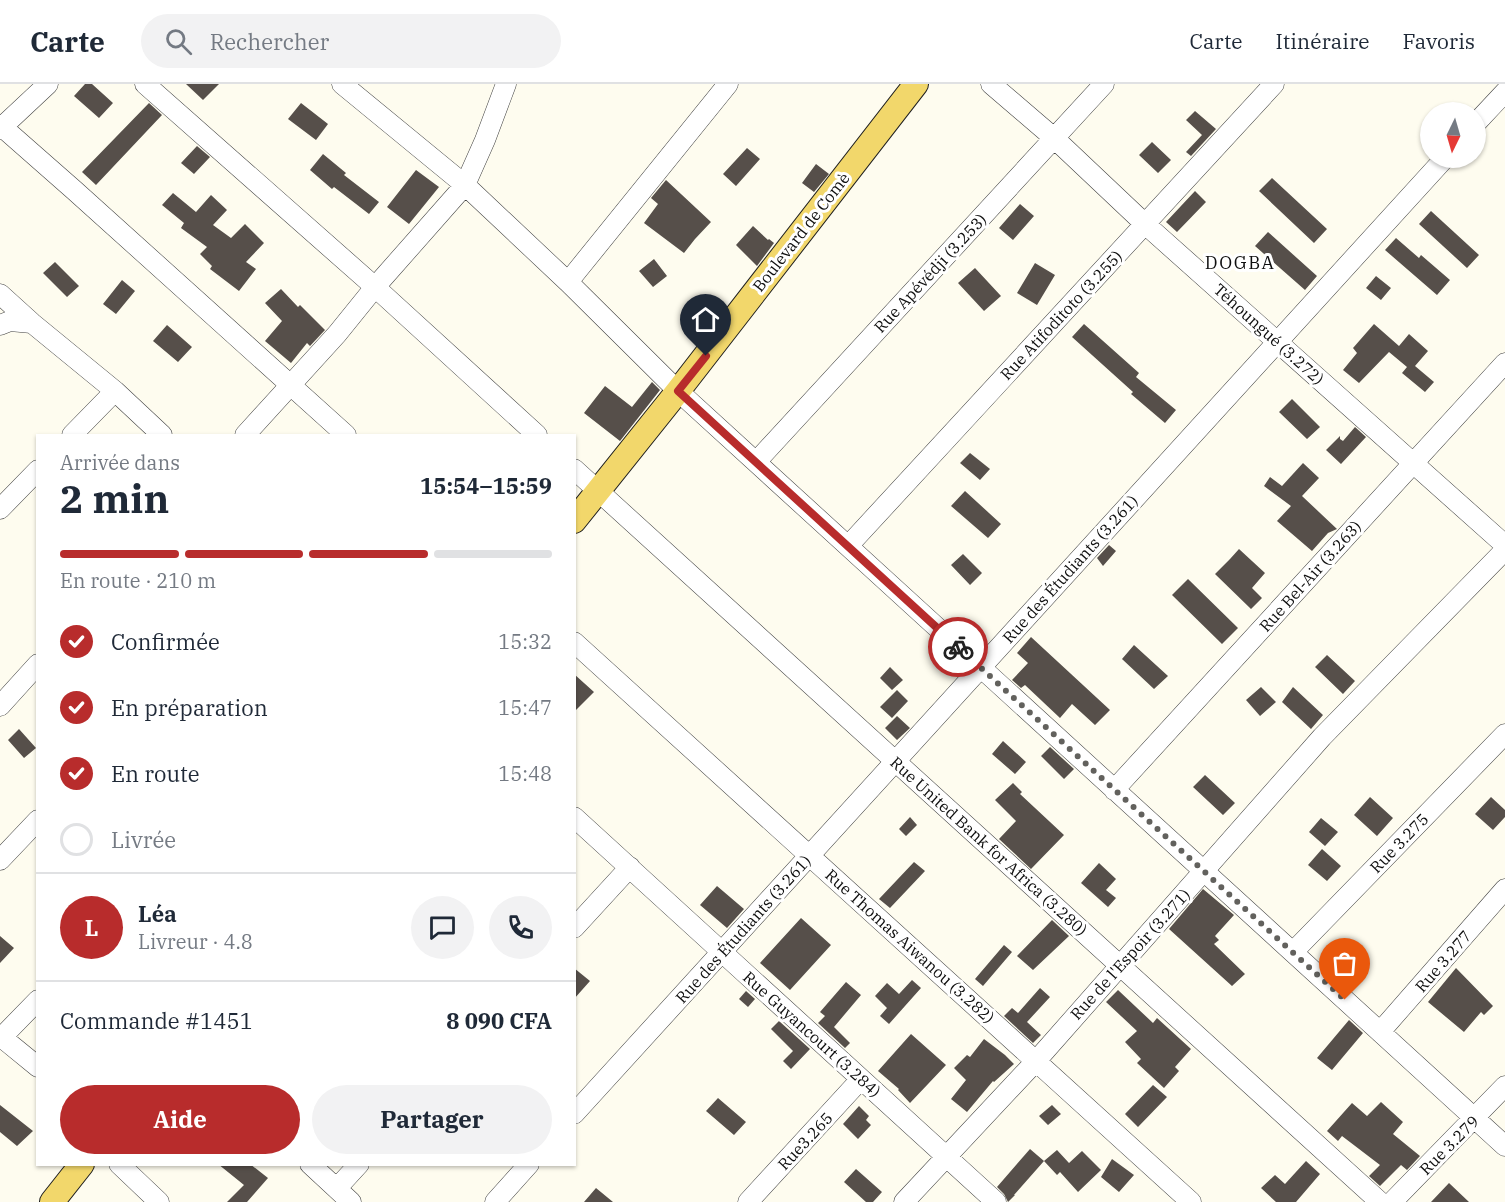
<!DOCTYPE html>
<html lang="fr">
<head>
<meta charset="utf-8">
<style>
	:root { --surface:#fff; --page:#f2f2f3; --text:#1f2937; --muted:#747a83; --line:#e0e1e3; --accent:#b82c2c }
	body { margin:0; font-family:"IBM Plex Serif",serif; background:var(--page); color:var(--text); height:100vh; display:flex; flex-direction:column; font-size:22px; white-space:nowrap }
	* { box-sizing:border-box; margin:0 }
	p { font-size:20px; color:var(--muted) }
	.icon { flex:none; width:33px; height:33px; fill:none; stroke:currentColor; stroke-width:2; stroke-linecap:round; stroke-linejoin:round }
	.map { position:relative; flex:1; overflow:hidden }
	.details { position:absolute; left:36px; top:350px; width:540px; height:732px; display:flex; flex-direction:column; background:var(--surface); border-radius:0px; box-shadow:0 2px 4px #0004 }
	.details>* { flex:none }
	.needle { width:39px; rotate:185deg }
	.fabs { position:absolute; left:1420px; top:18px; display:grid; gap:12px }
	.fabs a { display:grid; place-items:center; width:66px; height:66px; border-radius:50%; background:var(--surface); box-shadow:0 2px 4px #0004; font-size:30px }
	.pin { position:absolute; display:grid; place-items:center; width:51px; height:51px; color:#fff; margin:-62px -26px; border-radius:50% 50% 50% 0; rotate:-45deg; box-shadow:0 0 6px #0007 }
	.pin .icon { rotate:45deg }
	.courier { position:absolute; display:grid; place-items:center; width:60px; height:60px; margin:-30px; border:4px solid #b82c2c; border-radius:50%; background:#fff; color:#222; box-shadow:0 2px 8px #0007 }
	.headline em { font-style:normal; font-weight:800 }
	.headline div { display:flex; flex-direction:column-reverse }
	.headline { display:flex; align-items:center; justify-content:space-between; height:102px; padding:0 24px }
	h1 { font-size:39px; font-weight:800; line-height:45px }
	.bar { display:grid; grid-template-columns:repeat(4,1fr); gap:9px 6px; align-content:center; height:72px; padding:0 24px }
	.bar i { height:8px; border-radius:4px; background:var(--line) }
	.bar .current { background:var(--accent) }
	.bar p { grid-column:span 4 }
	.line { display:flex; align-items:center; gap:15px; padding:0 24px; border-top:2px solid var(--line) }
	.line div { flex:1 }
	.round { display:grid; place-items:center; flex:none; width:63px; height:63px; border-radius:32px; background:var(--page) }
	ol { padding:0 24px; list-style:none }
	li { display:flex; align-items:center; gap:18px; height:66px }
	li p { margin-inline-start:auto }
	li .icon { padding:6px; border-radius:50%; background:var(--accent); color:#fff; stroke-width:4 }
	li:last-child { color:var(--muted) }
	li i { width:33px; height:33px; border:3px solid var(--line); border-radius:50% }
	.primary-button { display:flex; gap:12px; margin-top:auto; padding:12px 24px }
	.primary-button a { flex:1; height:69px; border-radius:36px; background:var(--accent); color:#fff; font-size:24px; font-weight:800; line-height:69px; text-align:center }
	.primary-button a+a { background:var(--page); color:var(--text) }
	header { display:flex; align-items:center; gap:36px; box-sizing:border-box; height:84px; padding:0 30px; background:var(--surface); border-bottom:2px solid var(--line) }
	header strong { font-size:28px }
	nav { display:flex; gap:33px; margin-inline-start:auto; font-size:21px }
	.search { width:420px; height:54px; background:var(--page); display:flex; align-items:center; gap:15px; box-sizing:border-box; padding:0 21px; border-radius:33px; color:var(--muted); font-size:22px }
	.map>svg:first-child { display:block }
</style>
</head>
<body>
<header>
<strong>Carte</strong>
<div class="search"><svg class="icon" aria-label="search" viewBox="0 0 24 24"><circle cx="10" cy="10" r="6"/><path d="M15 15l6 6"/></svg>Rechercher</div>
<nav><a>Carte</a><a>Itinéraire</a><a>Favoris</a></nav>
</header>
<div class="map">
<svg width="1505" height="1118" viewBox="0 0 1505 1118">
	<rect width="100%" height="100%" fill="#fefcef"/>
	<path fill="#564f4a" d="M85,0h7l21,19 -14,15 -25,-22z
		M186,0h33l-16,16z
		M149,19l13,12 -66,70 -14,-13z
		M301,19l27,21 -12,16 -28,-21z
		M1195,27l21,18 -25,27 -5,-4 16,-17 -16,-15z
		M1152,58l19,18 -13,13 -19,-18z
		M197,62l13,11 -16,17 -13,-11z
		M747,64l13,11 -24,27 -13,-12z
		M323,70l23,19 -2,2 35,27 -10,12 -35,-27 -2,2 -22,-19z
		M816,80l13,10 -15,18 -12,-9z
		M416,86l23,17 -30,37 -22,-17z
		M1272,94l55,51 -13,14 -55,-52z
		M666,96l45,42 -16,17 -11,14 -40,-30 14,-19 -7,-6z
		M1195,107l11,11 -29,30 -11,-10z
		M173,109l23,19 15,-17 16,15 -14,15 18,13 14,-14 19,19 -18,19 10,7 -17,22 -29,-22 2,-3 -12,-12 7,-7 -26,-19 3,-5 -22,-18z
		M1020,120l14,12 -21,24 -14,-12z
		M1431,127l48,44 -12,13 -48,-44z
		M753,142l15,14 1,-1 5,4 -17,23 -21,-21z
		M1268,148l49,44 -12,14 -50,-44z
		M1396,154l23,20 2,-3 29,25 -13,15 -52,-45z
		M654,175l13,17 -14,11 -14,-16z
		M55,178l24,24 -12,11 -24,-24z
		M1035,179l20,12 -18,30 -20,-12z
		M975,184l26,28 -17,15 -26,-28z
		M1376,192l15,12 -10,12 -15,-12z
		M122,196l13,11 -19,23 -13,-10z
		M281,205l17,18 2,-2 25,25 -15,16 -3,-3 -16,20 -26,-22 17,-20 -17,-18z
		M1084,240l55,49 -3,4 40,33 -11,13 -34,-29 2,-2 -61,-55z
		M1374,240l25,22 10,-12 19,17 -13,15 19,16 -9,10 -23,-19 5,-6 -18,-15 -30,31 -16,-13 14,-17 -4,-5z
		M167,241l25,22 -14,15 -25,-21z
		M652,298l8,8 -40,51 -36,-28 21,-27 27,21z
		M1292,315l28,28 -13,12 -28,-27z
		M1355,343l11,10 -25,27 -15,-14 14,-14v3l3,2z
		M970,369l20,16 -10,11 -20,-17z
		M1303,379l16,15 -17,18 35,33 -9,4 -16,18 -35,-30 14,-15 -27,-20 6,-9 12,9z
		M965,407l36,33 -13,14 -37,-32z
		M1109,461l7,6 -13,15 -6,-8z
		M1239,465l26,24 -13,15 10,10 -11,11 -36,-35 15,-15z
		M963,470l19,19 -12,12 -19,-20z
		M1188,495l50,49 -16,16 -50,-49z
		M963,538l24,21 -7,8 -23,-22z
		M1031,553l79,73 -15,15 -23,-21 -12,14 -35,-33 -4,3 -9,-8 16,-17 -11,-10z
		M1134,561l34,31 -14,13 -32,-30z
		M1327,571l28,26 -12,13 -28,-27z
		M890,583l13,13 -11,10 -12,-12z
		M574,590l20,18 -20,20z
		M1261,603l15,15 -16,14 -14,-16z
		M1293,603l30,28 -12,14 -29,-27z
		M897,606l11,11 -16,17 -12,-11z
		M897,632l13,12 -13,12 -12,-12z
		M19,645l17,19 -12,10 -16,-18z
		M1003,657l23,21 -11,12 -23,-20z
		M1050,663l24,22 -10,10 -23,-23z
		M1205,691l30,28 -12,12 -30,-28z
		M1013,699l9,9 -2,2 44,41 -33,34 -32,-30 17,-18 -21,-21z
		M1370,713l23,21 -16,18 -23,-21z
		M1491,713l14,13v7l-12,13 -18,-16z
		M910,733l7,8 -11,11 -7,-7z
		M1321,734l17,14 -13,14 -16,-14z
		M1322,765l19,17 -14,15 -19,-16z
		M914,778l11,9 -35,37 -11,-9z
		M1099,779l17,16 -10,11 10,8 -8,9 -27,-24z
		M717,802l27,23 -17,19 -27,-23z
		M1203,805l31,26 -19,21 4,4 -5,4 31,30 -13,12 -63,-57z
		M801,834l30,27 -41,45 -30,-27z
		M1052,836l17,16 -36,34 -16,-14z
		M0,852l14,12 -14,15z
		M1004,861l8,7 -29,34 -8,-7z
		M574,884l16,13 -16,18z
		M1456,884l37,38 -9,9 -3,-3 -17,20 -36,-30z
		M912,896l9,8 -32,36 -9,-8 7,-8 -12,-12 12,-13 12,11z
		M846,898l15,13 -27,32 16,16 -5,5 -27,-25 7,-7 -5,-4z
		M1040,904l10,9 -23,25 14,13 -8,8 -29,-27 8,-8 6,5z
		M1118,906l35,33 4,-5 34,31 -16,18 4,4 -15,17 -27,-25 4,-4 -16,-17 12,-11 -31,-29z
		M746,907l9,8 -7,8 -9,-8z
		M1349,936l14,13 -31,37 -15,-12z
		M779,937l31,28 -19,20 -8,-8 10,-10 -22,-22z
		M911,950l35,31 -36,38 -12,-13 1,-1 -21,-18z
		M984,955l21,16 9,9 -20,18 -1,-1 -26,31 -16,-13 15,-19 -12,-12 13,-13 3,2z
		M1153,1001l14,12 -29,30 -13,-13z
		M718,1014l28,24 -12,13 -28,-24z
		M1381,1018l22,20 -10,12 27,22 -13,14 -6,-5 -21,21 -11,-10 11,-11 -38,-29 -4,5 -11,-10 25,-28 15,13z
		M0,1021l33,26 -16,15 -17,-14z
		M1052,1021l9,9 -13,11 -9,-9z
		M859,1022l10,10 -3,4 5,5 -13,14 -15,-15z
		M1030,1065l14,12 -30,34h1l-7,7 -4,-8 -7,-7z
		M1057,1066l12,13 13,-12 19,19 -23,22 -18,-20 -3,3 -13,-14z
		M1112,1075l22,16 -15,17 -18,-15z
		M1306,1077l14,13 -24,28h-20l-15,-14 14,-13 10,9z
		M218,1080h32l18,14 -21,24h-20l17,-17z
		M856,1085l26,23 -9,10h-7l-22,-20z
		M1449,1099l20,19h-38z
		M596,1104l17,14h-29z"/>
	<g fill="none" stroke-linecap="round" stroke-linejoin="round">
		<defs>
			<path id="minor" d="M145,0l230,203 162,148
				M342,0l123,101 103,97 110,109 827,755
				M991,0l63,54 91,86 360,321
				M1476,39l29,-31
				M0,41l74,65 272,245
				M0,45l48,-45
				M568,198l160,-198
				M0,210l32,29 83,68 47,44
				M0,241l10,-4 22,2
				M72,351l43,-44
				M245,351l92,-101 38,-47 90,-102 20,-45 21,-56
				M756,378l348,-378
				M574,385l806,733
				M0,425l38,-39
				M848,462l426,-462
				M574,558l617,560
				M0,622l38,-42
				M1114,706l391,-427
				M574,733l422,385
				M0,776l38,-40
				M574,844l56,-61
				M1293,868l212,-218
				M1380,948l125,-143
				M0,952l38,31
				M2,953l36,-37
				M574,1030l871,-956
				M119,1080l40,38
				M310,1080l41,38
				M337,1104l22,-24
				M495,1118l34,-38
				M748,1118l113,-123
				M904,1118l132,-141 286,-324 183,-187
				M1392,1118l113,-116"/>
			<path id="major" d="M574,437l104,-130 238,-307
				M52,1118l30,-38"/>
		</defs>
		<use href="#minor" stroke="#414141" stroke-width="21"/>
		<use href="#major" stroke="#1f1f1f" stroke-width="26"/>
		<use href="#minor" stroke="#fff" stroke-width="20"/>
		<use href="#major" stroke="#f2d76b" stroke-width="24"/>
	</g>
	<g fill="none" stroke-linecap="round" stroke-linejoin="round">
		<path stroke="#62615d" stroke-width="6" stroke-dasharray="0 10.8" d="M958,563l387,353"/>
		<path stroke="#b82c2c" stroke-width="8" d="M706,272l-28,35 280,256"/>
	</g>
	<g text-anchor="middle" dominant-baseline="central" stroke-width="6" stroke-linejoin="round" paint-order="stroke">
		<g font-size="16" fill="#0e0e0e" stroke="#fff">
			<text transform="translate(801 148) rotate(-52)">Boulevard de Comè</text>
			<text transform="translate(930 189) rotate(-47)">Rue Apévédji (3.253)</text>
			<text transform="translate(1061 231) rotate(-47)">Rue Atifoditoto (3.255)</text>
			<text transform="translate(1269 250) rotate(42)">Téhoungué (3.272)</text>
			<text transform="translate(1070 485) rotate(-48)">Rue des Étudiants (3.261)</text>
			<text transform="translate(1310 492) rotate(-48)">Rue Bel-Air (3.263)</text>
			<text transform="translate(1399 759) rotate(-46)">Rue 3.275</text>
			<text transform="translate(989 762) rotate(42)">Rue United Bank for Africa (3.280)</text>
			<text transform="translate(743 845) rotate(-48)">Rue des Étudiants (3.261)</text>
			<text transform="translate(910 862) rotate(42)">Rue Thomas Aiwanou (3.282)</text>
			<text transform="translate(1130 870) rotate(-48)">Rue de l'Espoir (3.271)</text>
			<text transform="translate(1443 877) rotate(-49)">Rue 3.277</text>
			<text transform="translate(812 950) rotate(42)">Rue Guyancourt (3.284)</text>
			<text transform="translate(805 1057) rotate(-47)">Rue3.265</text>
			<text transform="translate(1449 1061) rotate(-45)">Rue 3.279</text>
		</g>
		<g font-size="18" letter-spacing="1.5" fill="#0e0e0e" stroke="#fff">
			<text x="1240" y="178">DOGBA</text>
		</g>
	</g>
</svg>
<div class="fabs">
<a><svg class="needle" viewBox="-14 -14 28 28"><path d="M0-13l5 13h-10z" fill="#e53935"/><path d="M0 13l5-13h-10z" fill="#747a83"/></svg></a>
</div>
<div class="pin" style="left:1345px;top:916px;background:#ea580c"><svg class="icon" aria-label="bag" viewBox="0 0 24 24"><path d="M5 8h14l-1 12H6zM9 8a3 3 0 0 1 6 0"/></svg></div>
<div class="pin" style="left:706px;top:272px;background:#1f2937"><svg class="icon" aria-label="home" viewBox="0 0 24 24"><path d="M3 11l9-7 9 7M6 9v11h12V9"/></svg></div>
<div class="courier" style="left:958px;top:563px"><svg class="icon" aria-label="bike" viewBox="0 0 24 24"><circle cx="6" cy="16" r="4"/><circle cx="18" cy="16" r="4"/><path d="M6 16l4-8h5l3 8M10 8l3 8H6M13 5h3"/></svg></div>
<section class="details">
<div class="headline"><div><h1>2 min</h1><p>Arrivée dans</p></div><em>15:54–15:59</em></div>
<div class="bar"><i class="current"></i><i class="current"></i><i class="current"></i><i></i><p>En route · 210 m</p></div>
<ol>
<li><svg class="icon" aria-label="check" viewBox="0 0 24 24"><path d="M5 12l5 5 9-10"/></svg>Confirmée<p>15:32</p></li>
<li><svg class="icon" aria-label="check" viewBox="0 0 24 24"><path d="M5 12l5 5 9-10"/></svg>En préparation<p>15:47</p></li>
<li><svg class="icon" aria-label="check" viewBox="0 0 24 24"><path d="M5 12l5 5 9-10"/></svg>En route<p>15:48</p></li>
<li><i></i>Livrée</li>
</ol>
<div class="line" style="height:108px"><b class="round" style="background:var(--accent);color:#fff">L</b><div><b>Léa</b><p>Livreur · 4.8</p></div><a class="round"><svg class="icon" aria-label="chat" viewBox="0 0 24 24"><path d="M4 5h16v11H9l-5 4z"/></svg></a><a class="round"><svg class="icon" aria-label="phone" viewBox="0 0 24 24"><path d="M5 4h4l2 5-3 2q2 4 5 5l2-3 5 2v4C11 20 4 13 5 4z"/></svg></a></div>
<div class="line" style="height:78px"><div>Commande #1451</div><b>8 090 CFA</b></div>
<div class="primary-button"><a>Aide</a><a>Partager</a></div>
</section>
</div>
</body>
</html>
